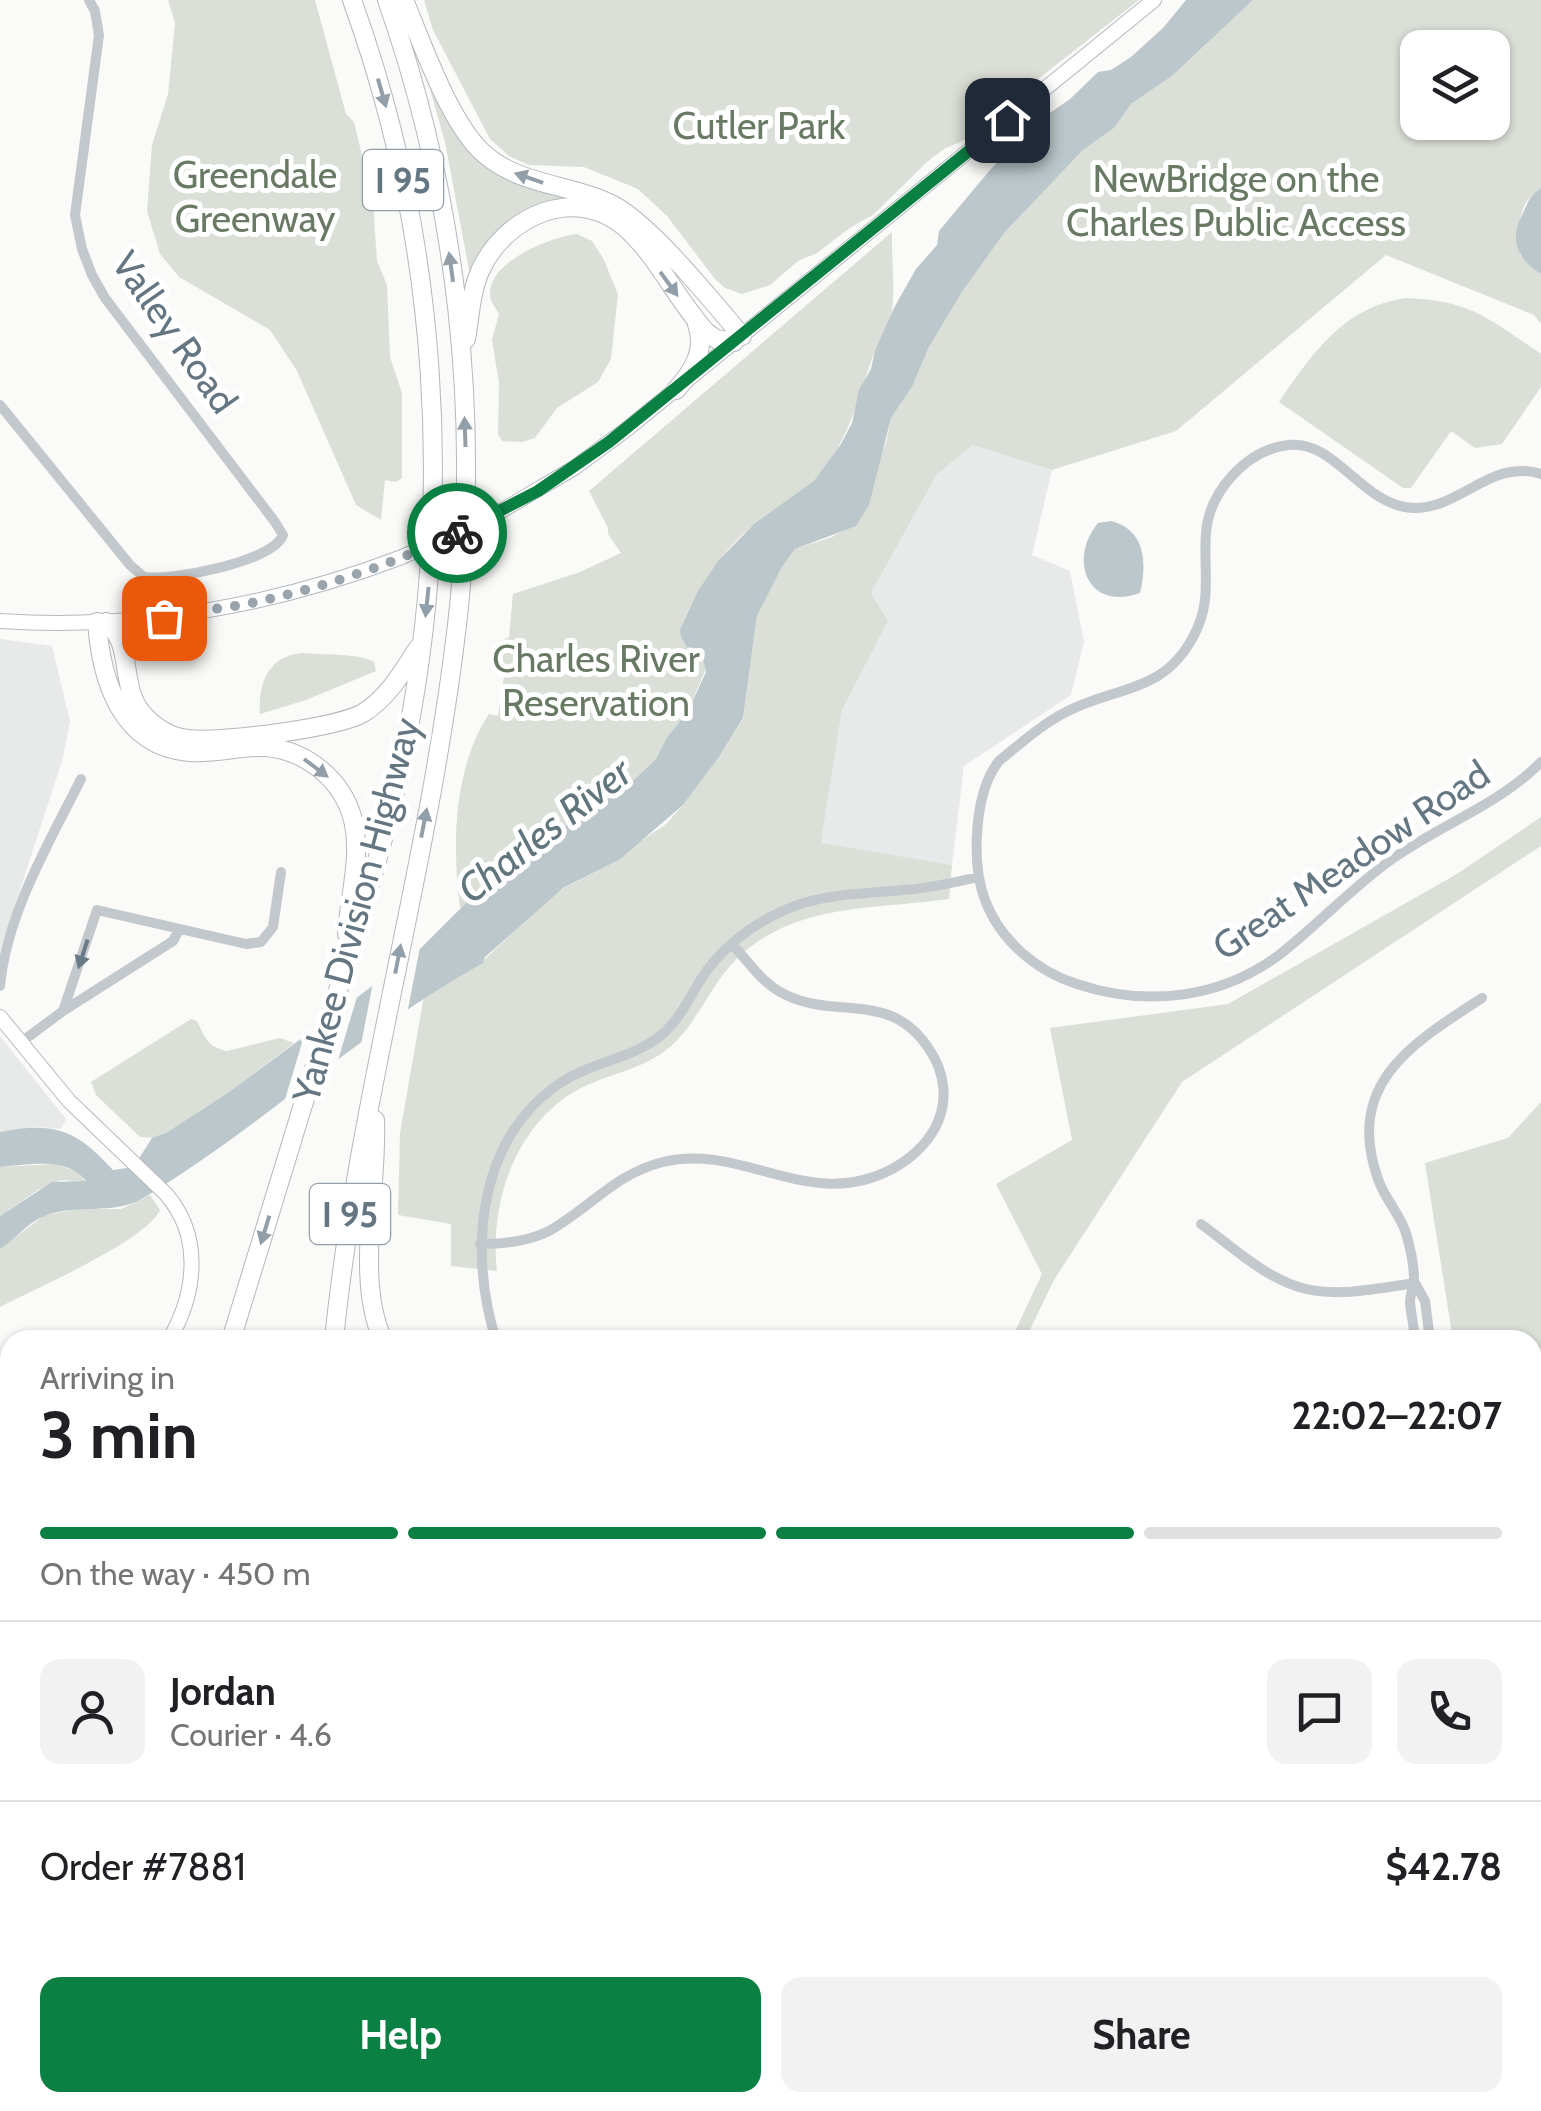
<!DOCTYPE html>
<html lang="en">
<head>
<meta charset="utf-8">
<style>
	:root { --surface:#fff; --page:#f2f2f2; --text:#202124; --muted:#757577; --line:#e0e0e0; --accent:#0b8043 }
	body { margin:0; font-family:Cabin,sans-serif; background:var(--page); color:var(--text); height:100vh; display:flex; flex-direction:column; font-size:38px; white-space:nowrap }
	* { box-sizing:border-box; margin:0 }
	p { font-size:32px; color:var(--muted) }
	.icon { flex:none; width:55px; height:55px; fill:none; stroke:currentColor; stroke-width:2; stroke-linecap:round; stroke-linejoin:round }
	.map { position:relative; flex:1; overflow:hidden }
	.drawer { position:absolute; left:0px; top:1330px; width:1542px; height:782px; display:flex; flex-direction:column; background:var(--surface); border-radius:30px 30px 0 0; box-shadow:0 2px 8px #0004 }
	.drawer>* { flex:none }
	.fabs { position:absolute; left:1400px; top:30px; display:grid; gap:20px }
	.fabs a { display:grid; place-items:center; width:110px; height:110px; border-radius:20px; background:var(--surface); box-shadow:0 2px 8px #0004; font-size:50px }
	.pin { position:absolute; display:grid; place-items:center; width:85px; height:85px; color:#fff; margin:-42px; border-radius:20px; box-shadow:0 5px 15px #0006 }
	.courier { position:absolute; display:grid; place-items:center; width:100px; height:100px; margin:-50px; border:8px solid #0b8043; border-radius:50%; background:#fff; color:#222; box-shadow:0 2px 12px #0007 }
	.head em { font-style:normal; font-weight:700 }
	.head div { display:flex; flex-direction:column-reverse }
	.head { display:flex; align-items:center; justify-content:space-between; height:170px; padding:0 40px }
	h1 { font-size:65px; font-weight:700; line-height:75px }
	.bar { display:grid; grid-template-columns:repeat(4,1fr); gap:15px 10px; align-content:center; height:120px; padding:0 40px }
	.bar i { height:12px; border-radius:8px; background:var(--line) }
	.bar .on { background:var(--accent) }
	.bar p { grid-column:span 4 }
	.line { display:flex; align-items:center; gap:25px; padding:0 40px; border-top:2px solid var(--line) }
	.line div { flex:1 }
	.round { display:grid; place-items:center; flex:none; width:105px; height:105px; border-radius:20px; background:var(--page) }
	.cta { display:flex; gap:20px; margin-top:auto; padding:20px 40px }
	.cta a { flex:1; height:115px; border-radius:20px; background:var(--accent); color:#fff; font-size:40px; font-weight:700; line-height:115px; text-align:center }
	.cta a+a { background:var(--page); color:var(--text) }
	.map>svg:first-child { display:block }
</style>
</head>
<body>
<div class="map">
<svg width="1541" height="2111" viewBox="0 0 1541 2111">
	<rect width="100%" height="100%" fill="#fafaf8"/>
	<path fill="#e8e9e9" d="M973,445l79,25 -20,85 38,16 14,71 -13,53 -107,71 -12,99 -131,-21 21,-134 46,-89 -17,-28 66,-119z
		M0,639l52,7 18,75 -7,37 -63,193z
		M0,1036l66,83 -5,10 -25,-2 -36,5z"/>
	<path fill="#dadfd7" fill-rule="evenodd" d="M168,0h147l31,114 8,8 19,79 4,60 10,24 3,72 12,36v85l-6,4 -11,-2 -4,40 -25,-15 -59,-134 -27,-41 -91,-53 -19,-23 -13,-43 5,-66 16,-51 7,-71z
		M424,0h715l-115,90 -51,46 -29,13 -16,12 -55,54 -22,12 -34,26 -19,8 -28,24 -28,9 -17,-6 -10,-9 -48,-63 -29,-27 -54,-22 -55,-2 -20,-9 -19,-17 -57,-109z
		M1253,0h288v188c-24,15 -24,41 -21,67l21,19v50l-7,-9 -148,-60 -210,176 -124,39 -79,-25 -36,29 -66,119 17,28 -46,89 -21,133 131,22 -3,34c-78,11 -163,3 -220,68 -23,27 -35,62 -64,84 -26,19 -56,23 -84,37 -65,34 -92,114 -84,183l-46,-5v-42l-53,-9 2,-82 24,-137 58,-34 65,-62 17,-12 55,-28 16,-15 31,-21 17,-19 36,-48 24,-38 14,-103 25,-49 13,-18 37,-12 15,-9 39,-85 5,-25 21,-31 17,-40 33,-55 43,-60 78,-82 31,-22 17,-24 41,-28zM1418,48h74v74h-74z
		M427,79l34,58 119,63 -18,3 -88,67h-5l-24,-128z
		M892,232c-1,26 4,59 -1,84 -3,12 -12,23 -16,34 -17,48 -25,89 -59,130 -14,16 -39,27 -56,40 -37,27 -62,67 -80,109l11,18 10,2 6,17 -20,47 -20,24 -11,22 -20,19 -78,53 -62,54 -36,23c-8,-63 -7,-139 29,-194l9,2 7,-46 -7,-28 11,-5 4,-43 67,-22 41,-19 -13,-19v-6l-19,-37z
		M577,234l15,7 11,17 15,36 -7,65 -13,23 -41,26 -22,30 -13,4 -20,-1 -4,-7 1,-51 -7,-43 7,-26c-3,-6 -10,-14 -9,-21 0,-32 61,-56 87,-59z
		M1407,298c65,3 82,21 134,56v33l-39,57 -27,4 -24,-17 -40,57h-8l-124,-86c34,-49 65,-96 128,-104z
		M302,653c20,2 57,0 72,9l2,9 -70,29 -46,14c-2,-30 8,-58 42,-61z
		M1541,817v29l-359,236 -128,198 -29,60h-14l31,-66 -46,-90 76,-44 -22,-112 178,-24 229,-130z
		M191,1019l6,2c8,16 10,26 30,30l53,-13 14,5 -65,49 -63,41 -10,5 -16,-1 -44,-42 -5,-13z
		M1541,1102v580l-8,1 -1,-343h-79l-28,-177 83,-25z
		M56,1164l22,8 8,10 -25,-2 -23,10 -38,26v-49z
		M150,1195l10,15c-14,31 -126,79 -160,97v-58l43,-33 32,-7h46z
		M1533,1889l8,2v220h-1075l-2,-8 1068,-1z"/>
	<path fill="#bbc7cb" d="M1186,0h67l-81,76 -41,28 -17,24 -31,22 -78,82 -43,60 -33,55 -17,40 -21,31 -22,87 -13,21 -61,23 -13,18 -25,49 -14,102 -24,39 -36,48 -64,55 -56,28 -78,69 -2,6c-121,67 -221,163 -338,234 -32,20 -69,5 -103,20 -16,7 -27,23 -42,32v-33l52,-34 34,-1c-19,-25 -58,-16 -86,-14v-35c54,-11 77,-2 113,38l14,-2 11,-8 14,-22 14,-5 63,-41 184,-136 57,-57 26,-14 62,-54 78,-53 20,-19 11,-22 20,-24 19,-41 -5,-23 -14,-2 -6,-10 -1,-8 18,-38 20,-30 36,-37 60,-43 27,-37 11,-21 7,-33 12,-21 4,-19 20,-44 21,-37 21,-24 2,-14 51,-61 47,-48 33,-23 28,-27 13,-2 20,-13 32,-29z
		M1541,188v86c-25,-16 -32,-35 -18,-61 6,-12 6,-17 18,-25z
		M1111,521c35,9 36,42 29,72 -53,19 -72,-34 -42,-70z"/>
	<path fill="#fafaf8" d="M421,942l-14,72 -47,36 14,-73z
		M360,987l-25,83 -52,36 24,-80z"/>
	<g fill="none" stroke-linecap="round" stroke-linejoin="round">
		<path stroke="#bbc7cb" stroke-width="2.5" d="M1533,1978l8,-15
			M1532,1981l8,64 -8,10
			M897,2102l5,9"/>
		<defs>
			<path id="secondary" d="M496,514l78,-46 53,-39 527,-429
				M0,621c138,9 273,-15 402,-64
				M0,1017l69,84 97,93c37,43 30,100 3,146
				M0,1585l10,-13"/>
			<path id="primary" d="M0,1634l10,-1
				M1532,1872l9,3"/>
			<path id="motorway" d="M404,0c18,43 44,118 76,150 36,36 90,33 133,55 38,20 99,96 129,131
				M466,339c4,-23 5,-47 14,-68 25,-55 95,-87 146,-43 32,29 51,72 80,104l10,7 18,3
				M676,390c18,-20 30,-40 21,-66
				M97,622c4,58 24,124 92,130 26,2 51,-6 76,-5 41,3 78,33 88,73 9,38 -4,76 -6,114
				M106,622c28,21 13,64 36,91 12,14 28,24 46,26 31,4 149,-11 175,-26 25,-15 40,-42 55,-65
				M125,660c5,-29 26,-38 52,-45
				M375,1120c3,66 -20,161 8,220
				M231,1340c34,-111 68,-222 102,-333 25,-84 53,-168 71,-254 51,-250 35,-513 -52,-753
				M334,1340c24,-241 95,-474 123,-715 24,-209 0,-426 -70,-625
				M0,1807l10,-1
				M0,1847l10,8
				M61,2102l2,9
				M409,2102l2,9"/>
		</defs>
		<use href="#secondary" stroke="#b3babf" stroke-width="16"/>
		<use href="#primary" stroke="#b5babe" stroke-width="18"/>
		<use href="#motorway" stroke="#b4b9bd" stroke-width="20"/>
		<path stroke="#c3c8cc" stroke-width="10" d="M0,405l130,160 14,12c27,4 129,-15 139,-42l-8,-13 -170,-224 -13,-23 -10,-26 -7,-34 24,-180 -4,-24 -6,-11
			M1541,474c-50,-16 -80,35 -128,34 -51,-2 -77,-69 -125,-63 -42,5 -79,47 -82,88 -3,37 7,69 -13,104 -30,57 -78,49 -127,75 -24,12 -46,32 -67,49 -25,31 -28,102 -14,139 15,40 51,71 92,84 68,23 143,15 202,-29 40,-31 74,-69 116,-98 47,-33 105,-53 146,-95
			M0,986c7,-73 49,-143 81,-207
			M63,1011l34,-101 149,34 15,-2 12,-15 8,-55
			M20,1043l43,-32 110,-70 6,-11
			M1201,1224c32,23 66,56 105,65 35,8 74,-1 109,-6
			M480,1244c23,0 46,-2 67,-12 41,-22 67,-58 116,-70 79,-20 147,51 229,7 17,-9 34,-24 43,-41 14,-26 10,-56 -6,-79 -38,-59 -91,-29 -143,-54 -24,-11 -37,-33 -54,-51
			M1415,1283l10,18 5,39
			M973,1338l6,2
			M496,1340c-29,-92 -18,-210 74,-263 31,-17 67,-20 95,-45 15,-15 24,-32 34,-50 20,-32 51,-57 86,-72 38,-17 78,-16 118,-20 26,-2 50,-7 75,-13
			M1415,1340c-1,-13 -4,-26 -5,-38 0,-8 4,-15 4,-23 0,-14 -4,-32 -8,-46 -6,-19 -22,-35 -28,-54 -34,-96 35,-136 104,-181"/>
		<use href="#secondary" stroke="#fff" stroke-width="14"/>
		<use href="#primary" stroke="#fff" stroke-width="15"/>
		<use href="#motorway" stroke="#fff" stroke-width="18"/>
		<defs>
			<path id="secondary-bridge" d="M402,557l94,-43"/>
		</defs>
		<use href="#secondary-bridge" stroke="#b3babf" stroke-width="16" stroke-linecap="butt"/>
		<use href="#secondary-bridge" stroke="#fff" stroke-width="14"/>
	</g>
	<defs><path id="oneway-solid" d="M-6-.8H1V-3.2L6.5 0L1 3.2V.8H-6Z" transform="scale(2.5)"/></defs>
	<g fill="#939fa8">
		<use href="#oneway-solid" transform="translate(382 93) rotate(74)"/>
		<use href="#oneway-solid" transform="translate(529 178) rotate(-161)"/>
		<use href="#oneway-solid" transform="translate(451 267) rotate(-98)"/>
		<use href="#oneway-solid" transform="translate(669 284) rotate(54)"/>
		<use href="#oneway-solid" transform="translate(465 432) rotate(-92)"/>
		<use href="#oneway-solid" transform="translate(427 602) rotate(96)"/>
		<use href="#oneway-solid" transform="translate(316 768) rotate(37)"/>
		<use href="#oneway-solid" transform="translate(424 823) rotate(-79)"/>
		<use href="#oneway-solid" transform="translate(398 959) rotate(-79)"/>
		<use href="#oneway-solid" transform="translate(265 1230) rotate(107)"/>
	</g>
	<use fill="#6a7a87" href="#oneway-solid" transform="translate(83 954) rotate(108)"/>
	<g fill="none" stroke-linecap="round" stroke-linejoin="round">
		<path stroke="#99a4ac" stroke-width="10" stroke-dasharray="0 18" d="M164,618c33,-8 68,-10 101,-18 65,-15 131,-37 192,-67"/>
		<path stroke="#0b8043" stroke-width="12" d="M457,533l81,-42 71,-49 398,-322"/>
	</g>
	<g text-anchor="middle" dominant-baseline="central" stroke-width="10" stroke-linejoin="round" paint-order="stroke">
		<g fill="#fff" stroke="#939fa8" stroke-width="2.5">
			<rect x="363" y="150" width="80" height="60" rx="8"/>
			<rect x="310" y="1184" width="80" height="60" rx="8"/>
		</g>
		<g font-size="35" font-weight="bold" fill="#657683">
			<text x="403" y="180">I 95</text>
			<text x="350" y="1214">I 95</text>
		</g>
		<g font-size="38" fill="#687a64" stroke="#fff">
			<text x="759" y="125">Cutler Park</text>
			<text x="255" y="174">Greendale<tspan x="255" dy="44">Greenway</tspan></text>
			<text x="1236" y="178">NewBridge on the<tspan x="1236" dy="44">Charles Public Access</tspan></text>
			<text x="596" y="658">Charles River<tspan x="596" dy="44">Reservation</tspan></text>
		</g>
		<g font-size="38" fill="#657683" stroke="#fff">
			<text transform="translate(175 332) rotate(55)">Valley Road</text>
			<text transform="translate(1351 860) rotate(-34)">Great Meadow Road</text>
			<text transform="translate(356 910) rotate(-75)">Yankee Division Highway</text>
		</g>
		<g font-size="40" font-style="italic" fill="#60757c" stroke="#fff">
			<text transform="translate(544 830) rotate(-38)">Charles River</text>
		</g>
	</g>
</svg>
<div class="fabs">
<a><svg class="icon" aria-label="layers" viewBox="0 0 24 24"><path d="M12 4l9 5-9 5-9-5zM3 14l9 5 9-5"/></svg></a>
</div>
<div class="pin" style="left:164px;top:618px;background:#ea580c"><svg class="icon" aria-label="bag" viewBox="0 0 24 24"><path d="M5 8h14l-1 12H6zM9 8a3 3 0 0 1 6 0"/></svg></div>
<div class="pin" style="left:1007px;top:120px;background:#1f2937"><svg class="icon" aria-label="home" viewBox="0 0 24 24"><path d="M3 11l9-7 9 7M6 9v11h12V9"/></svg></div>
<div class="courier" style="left:457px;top:533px"><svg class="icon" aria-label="bike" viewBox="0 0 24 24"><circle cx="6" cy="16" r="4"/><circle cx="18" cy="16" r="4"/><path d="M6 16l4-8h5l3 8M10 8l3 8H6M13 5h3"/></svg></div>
<section class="drawer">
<div class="head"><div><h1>3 min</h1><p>Arriving in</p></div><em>22:02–22:07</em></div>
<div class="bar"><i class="on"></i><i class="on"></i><i class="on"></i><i></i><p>On the way · 450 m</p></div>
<div class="line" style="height:180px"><a class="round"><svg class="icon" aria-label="person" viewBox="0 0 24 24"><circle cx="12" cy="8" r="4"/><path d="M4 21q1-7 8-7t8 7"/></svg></a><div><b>Jordan</b><p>Courier · 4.6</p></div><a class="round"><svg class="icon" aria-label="chat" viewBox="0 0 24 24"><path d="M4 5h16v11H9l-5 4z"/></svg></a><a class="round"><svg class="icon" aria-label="phone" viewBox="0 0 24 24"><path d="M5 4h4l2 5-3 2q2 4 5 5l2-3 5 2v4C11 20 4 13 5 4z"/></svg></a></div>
<div class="line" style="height:130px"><div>Order #7881</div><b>$42.78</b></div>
<div class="cta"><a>Help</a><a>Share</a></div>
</section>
</div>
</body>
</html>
